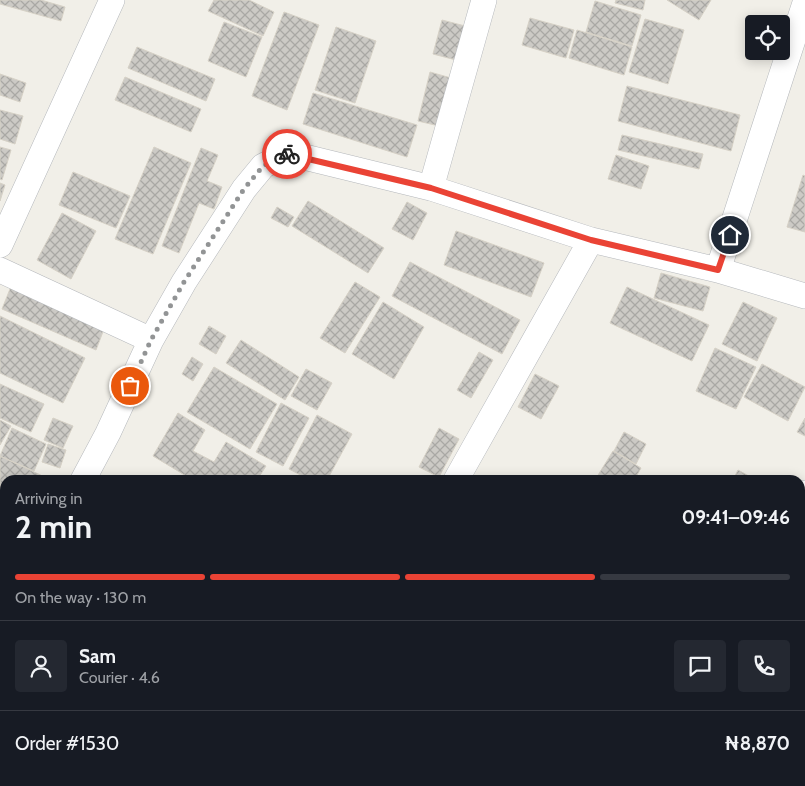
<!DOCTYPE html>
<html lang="en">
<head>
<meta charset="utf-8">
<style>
	:root { --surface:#171b24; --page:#242831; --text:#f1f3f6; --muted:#9ea1a6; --line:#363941; --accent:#ea4335 }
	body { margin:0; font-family:Cabin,sans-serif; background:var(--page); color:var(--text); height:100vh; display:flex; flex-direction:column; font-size:19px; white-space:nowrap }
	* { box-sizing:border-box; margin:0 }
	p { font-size:16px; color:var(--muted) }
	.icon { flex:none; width:28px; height:28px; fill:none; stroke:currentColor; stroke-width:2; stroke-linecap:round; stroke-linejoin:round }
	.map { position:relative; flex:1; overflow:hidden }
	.drawer { position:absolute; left:0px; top:475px; width:805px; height:311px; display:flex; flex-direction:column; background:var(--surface); border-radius:15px 15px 0 0; box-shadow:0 2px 12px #0003 }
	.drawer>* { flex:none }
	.tools { position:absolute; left:745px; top:15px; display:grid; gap:10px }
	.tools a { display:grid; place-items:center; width:45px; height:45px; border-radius:5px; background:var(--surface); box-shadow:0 2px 12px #0003; font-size:25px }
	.pin { position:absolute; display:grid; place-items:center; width:42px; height:42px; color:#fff; margin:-21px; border:2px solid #fff; border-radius:50%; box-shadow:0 1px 5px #0007 }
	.courier { position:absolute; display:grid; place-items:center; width:50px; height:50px; margin:-25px; border:4px solid #ea4335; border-radius:50%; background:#fff; color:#222; box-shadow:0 1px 6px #0007 }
	.headline em { font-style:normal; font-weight:800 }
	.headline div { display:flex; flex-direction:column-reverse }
	.headline { display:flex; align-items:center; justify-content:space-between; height:85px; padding:0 15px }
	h1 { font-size:32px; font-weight:800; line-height:38px }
	.bar { display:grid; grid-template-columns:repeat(4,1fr); gap:8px 5px; align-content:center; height:60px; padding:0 15px }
	.bar i { height:6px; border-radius:4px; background:var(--line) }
	.bar .on { background:var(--accent) }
	.bar p { grid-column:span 4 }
	.line { display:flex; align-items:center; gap:12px; padding:0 15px; border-top:1px solid var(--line) }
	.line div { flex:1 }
	.round { display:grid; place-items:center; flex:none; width:52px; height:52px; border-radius:5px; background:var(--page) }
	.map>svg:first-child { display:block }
</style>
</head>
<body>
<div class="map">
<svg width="805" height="786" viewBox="0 0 805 786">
	<defs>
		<pattern id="building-cross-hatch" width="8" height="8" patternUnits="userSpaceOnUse" patternTransform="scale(1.25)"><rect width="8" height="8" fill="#cccac5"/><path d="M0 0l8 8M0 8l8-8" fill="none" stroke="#a9a8a4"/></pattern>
	</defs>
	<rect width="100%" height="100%" fill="#f1efe8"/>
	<path fill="url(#building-cross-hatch)" stroke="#d6d1c6" d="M0,0h41l24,7 -4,14 -61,-17z
		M214,0h35l25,12 -11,24 -55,-25z
		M616,0h29l-2,10 -28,-7z
		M667,0h44l-12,20z
		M595,1l46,14 -9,31 -46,-14z
		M284,12l35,13 -32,85 -35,-14z
		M530,18l44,12 -8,28 -44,-13z
		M645,19l39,11 -16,54 -39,-12z
		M442,20l23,6 -9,34 -23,-6z
		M224,22l38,15 -16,40 -38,-16z
		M336,27l40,14 -21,62 -40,-13z
		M577,30l55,17 -8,28 -55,-17z
		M137,47l78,32 -9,22 -78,-33z
		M430,72l21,6 -12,48 -21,-5z
		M0,74l26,9 -6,19 -20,-7z
		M125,77l76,32 -10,23 -76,-32z
		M627,86l113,29 -9,36 -113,-30z
		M313,93l104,32 -10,32 -104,-33z
		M0,110l23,6 -8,28 -15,-5z
		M622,135l81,19 -4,15 -81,-19z
		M0,147l11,3 -9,30 -2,-1z
		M154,147l37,16 -38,91 -38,-15z
		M201,148l17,7 -11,26 15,6 -8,22 -15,-6 -20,50 -17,-7z
		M616,155l33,11 -8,23 -33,-10z
		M73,172l57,24 -14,32 -57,-23z
		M803,175l2,1v56l-18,-5z
		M0,183l5,2 -5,16z
		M308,201l76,47 -16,25 -76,-47z
		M407,202l20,11 -14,27 -21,-11z
		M277,207l17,10 -6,10 -17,-9z
		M62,213l34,18 -25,48 -34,-19z
		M456,231l88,32 -13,34 -87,-32z
		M410,262l110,58 -18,34 -110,-58z
		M661,273l49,14 -7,24 -49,-13z
		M355,282l25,15 -35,56 -25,-15z
		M12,284l92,45 -8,21 -94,-41z
		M627,287l82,38 -17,36 -82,-38z
		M383,302l41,25 -30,52 -42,-25z
		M743,302l34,16 -20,43 -35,-17z
		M0,316l85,42 -22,45 -63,-30z
		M209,326l17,10 -10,18 -17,-10z
		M241,340l58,37 -14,23 -59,-37z
		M715,348l41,19 -20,42 -40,-18z
		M479,352l14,8 -22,38 -14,-8z
		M192,357l11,7 -10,17 -11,-7z
		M762,364l43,23 -17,34 -44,-24z
		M214,367l63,37 -27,45 -63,-37z
		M306,369l26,14 -15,27 -26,-14z
		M535,374l24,12 -18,33 -23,-12z
		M0,384l44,20 -13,28 -31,-14z
		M281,403l28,15 -26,48 -27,-14z
		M178,413l27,17 -12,21 21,11 12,-20 40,24 -9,14h-64l-40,-24z
		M317,415l35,19 -25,46h-17l-21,-11z
		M53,418l20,8 -10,22 -19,-8z
		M805,418v18l-8,-4z
		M0,420l11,6 -11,19z
		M12,428l34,16 -12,27 -34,-15z
		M439,428l20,11 -20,38 -20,-10z
		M624,432l22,12 -10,20 -22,-13z
		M48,444l18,6 -6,18 -18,-6z
		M613,451l28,17 -7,12h-39z
		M0,456l49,23v1h-44v13l-5,-2z
		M738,470l18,10h-23z
		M5,560v28l-5,-3v-17z
		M805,571v32l-5,-3v-19z
		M0,705l5,3v9l-5,9z
		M800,769l5,3v14h-31l3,-5h23z
		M69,781h33l-2,5h-34z
		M168,781h15l-3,5h-5z
		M243,781h17l-3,5h-7z
		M344,781h5l8,5h-16z
		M367,781h14l-3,5z
		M441,781h18l-3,5h-8z
		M529,781h34l-3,5h-33z
		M590,781h29l-3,5h-25l-2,-2z
		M673,781h16l8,5h-27z"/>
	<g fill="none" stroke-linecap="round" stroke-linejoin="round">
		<defs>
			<path id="street" d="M431,188l53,-188
				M0,245l112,-245
				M0,270l151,70
				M718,270l87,-267
				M83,480l25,-47 43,-93 33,-58 60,-93 19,-23 25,-13 143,35 160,52 127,30 87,26
				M456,480l135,-240
				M800,501l5,-8
				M0,630l5,-9
				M278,786l3,-5
				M638,786l3,-5"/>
		</defs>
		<use href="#street" stroke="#b5b8bc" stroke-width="26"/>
		<use href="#street" stroke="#fff" stroke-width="25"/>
	</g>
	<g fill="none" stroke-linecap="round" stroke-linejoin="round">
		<path stroke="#929495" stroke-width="5" stroke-dasharray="0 9" d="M130,386l21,-46 33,-58 60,-93 19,-23 24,-12"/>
		<path stroke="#ea4335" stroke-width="6" d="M287,154l144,34 160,52 127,30 12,-35"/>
	</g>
</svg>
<div class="tools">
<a><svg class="icon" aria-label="locate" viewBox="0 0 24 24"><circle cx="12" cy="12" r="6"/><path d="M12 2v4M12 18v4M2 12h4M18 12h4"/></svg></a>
</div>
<div class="pin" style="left:130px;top:386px;background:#ea580c"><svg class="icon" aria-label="bag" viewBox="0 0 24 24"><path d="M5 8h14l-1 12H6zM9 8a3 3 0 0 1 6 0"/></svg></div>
<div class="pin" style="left:730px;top:235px;background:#1f2937"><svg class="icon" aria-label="home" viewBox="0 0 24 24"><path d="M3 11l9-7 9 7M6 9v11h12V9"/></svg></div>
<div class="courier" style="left:287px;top:154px"><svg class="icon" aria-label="bike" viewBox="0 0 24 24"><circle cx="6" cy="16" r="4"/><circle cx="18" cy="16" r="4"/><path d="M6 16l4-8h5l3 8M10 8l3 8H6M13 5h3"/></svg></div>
<section class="drawer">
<div class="headline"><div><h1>2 min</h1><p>Arriving in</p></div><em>09:41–09:46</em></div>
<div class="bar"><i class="on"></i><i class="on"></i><i class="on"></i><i></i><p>On the way · 130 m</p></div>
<div class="line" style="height:90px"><a class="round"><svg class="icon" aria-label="person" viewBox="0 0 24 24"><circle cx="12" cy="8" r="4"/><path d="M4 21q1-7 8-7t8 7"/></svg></a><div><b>Sam</b><p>Courier · 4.6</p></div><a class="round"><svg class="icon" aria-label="chat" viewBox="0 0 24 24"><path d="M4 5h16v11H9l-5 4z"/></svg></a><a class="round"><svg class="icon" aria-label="phone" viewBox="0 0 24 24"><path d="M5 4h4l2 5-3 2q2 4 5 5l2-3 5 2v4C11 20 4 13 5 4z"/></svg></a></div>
<div class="line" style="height:65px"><div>Order #1530</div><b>₦8,870</b></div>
</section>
</div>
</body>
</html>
